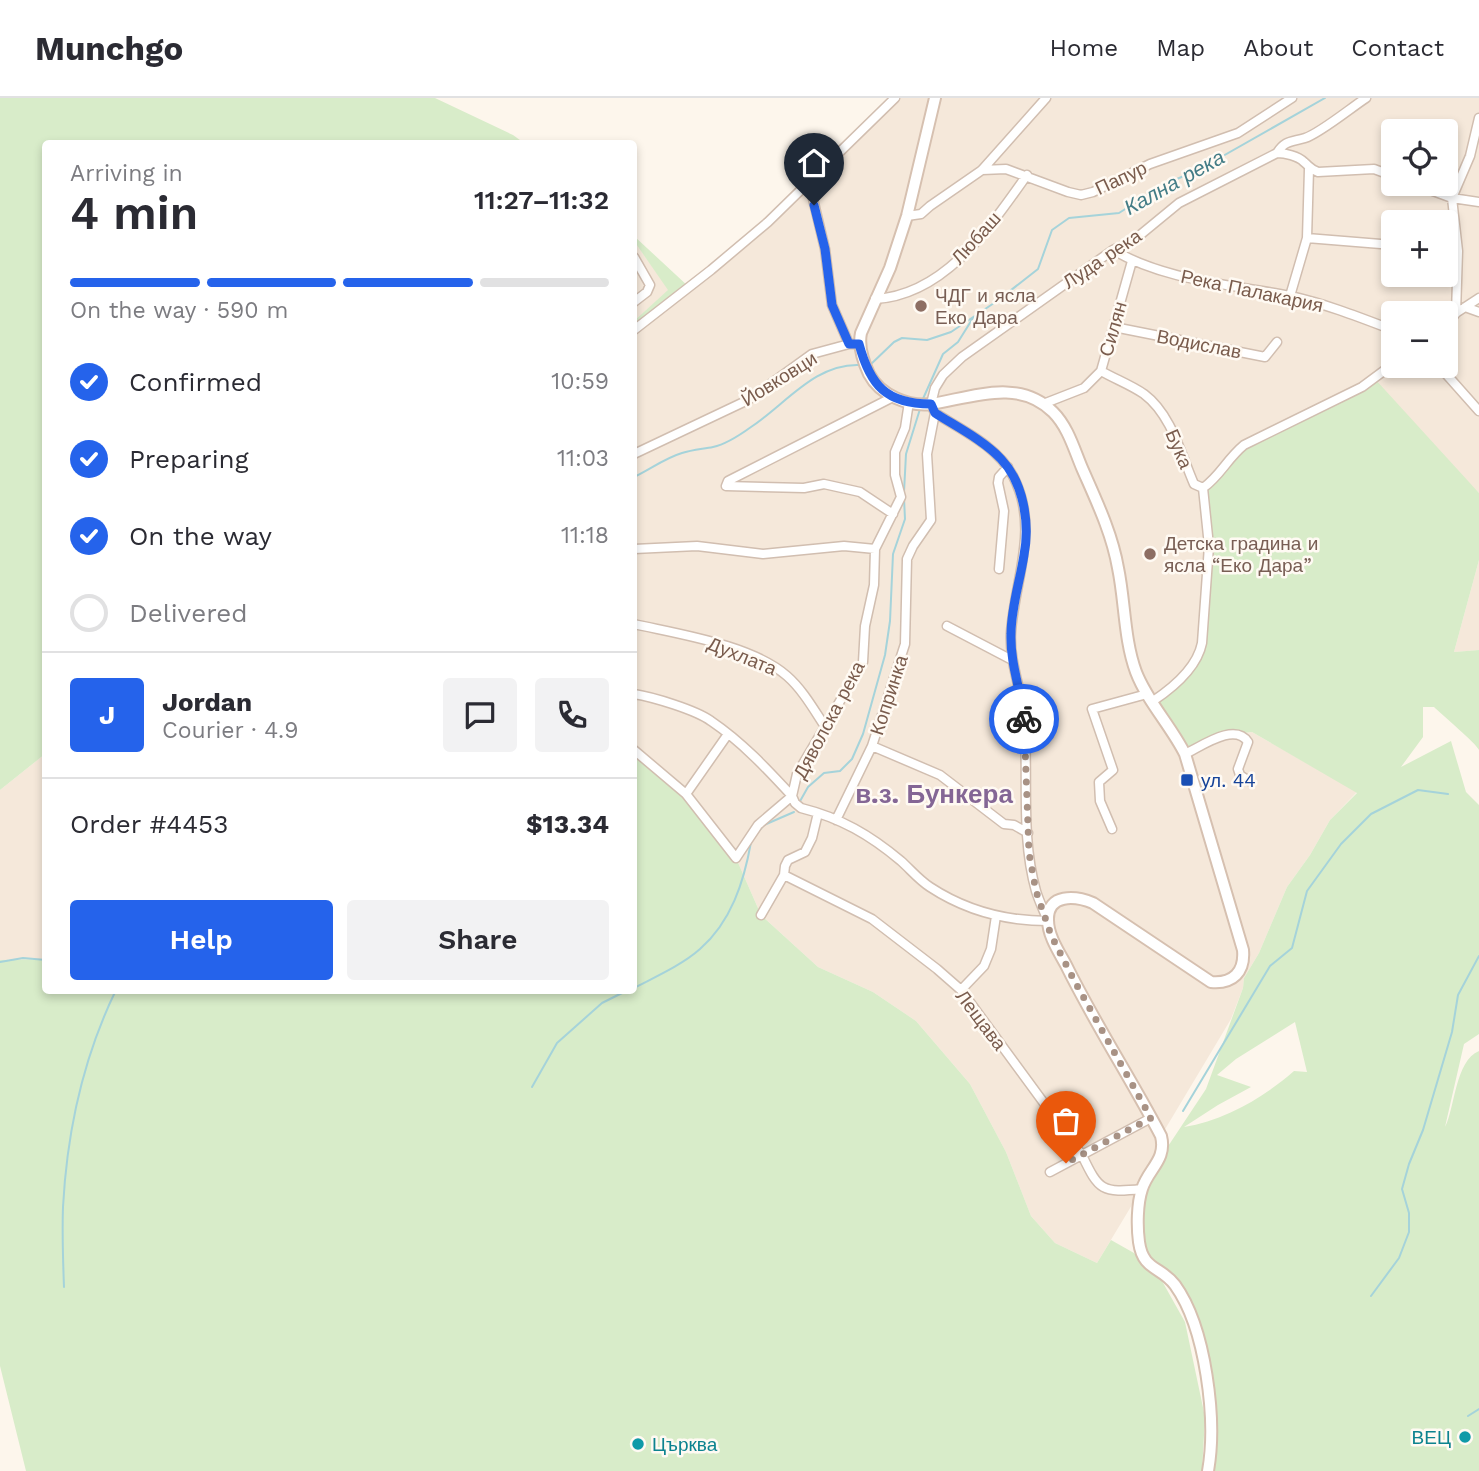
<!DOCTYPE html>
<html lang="en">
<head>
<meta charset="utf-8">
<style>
	:root { --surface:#fff; --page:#f2f2f3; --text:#2b2b33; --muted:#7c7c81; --line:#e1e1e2; --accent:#2563eb }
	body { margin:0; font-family:"Work Sans",sans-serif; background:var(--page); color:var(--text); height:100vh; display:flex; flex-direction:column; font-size:26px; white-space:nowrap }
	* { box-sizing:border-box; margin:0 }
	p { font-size:23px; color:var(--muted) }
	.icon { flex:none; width:38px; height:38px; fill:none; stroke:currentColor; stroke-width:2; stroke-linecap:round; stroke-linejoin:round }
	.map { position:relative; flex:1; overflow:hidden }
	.side { position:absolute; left:42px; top:42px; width:595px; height:854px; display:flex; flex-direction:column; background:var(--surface); border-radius:7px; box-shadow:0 4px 10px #0003 }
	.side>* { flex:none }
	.controls { position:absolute; left:1381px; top:21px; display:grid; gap:14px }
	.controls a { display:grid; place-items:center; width:77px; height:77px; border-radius:7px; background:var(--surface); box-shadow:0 4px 10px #0003; font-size:35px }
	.pin { position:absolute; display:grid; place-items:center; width:60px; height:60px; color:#fff; margin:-72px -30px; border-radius:50% 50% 50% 0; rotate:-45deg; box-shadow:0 0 7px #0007 }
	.pin .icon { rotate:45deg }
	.courier { position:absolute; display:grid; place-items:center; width:70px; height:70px; margin:-35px; border:5px solid #2563eb; border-radius:50%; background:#fff; color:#222; box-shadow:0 2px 9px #0007 }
	.head em { font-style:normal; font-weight:600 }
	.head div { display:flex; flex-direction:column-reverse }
	.head { display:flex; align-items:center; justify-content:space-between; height:119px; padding:0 28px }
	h1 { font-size:46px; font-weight:600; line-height:52px }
	.bar { display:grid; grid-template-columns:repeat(4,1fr); gap:10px 7px; align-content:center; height:84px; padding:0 28px }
	.bar i { height:9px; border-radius:5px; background:var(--line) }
	.bar .on { background:var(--accent) }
	.bar p { grid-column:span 4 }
	.line { display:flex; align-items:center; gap:18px; padding:0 28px; border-top:2px solid var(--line) }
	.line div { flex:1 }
	.round { display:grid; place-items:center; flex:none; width:74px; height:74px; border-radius:7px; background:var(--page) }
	ol { padding:0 28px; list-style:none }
	li { display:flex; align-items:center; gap:21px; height:77px }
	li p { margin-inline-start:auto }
	li .icon { padding:7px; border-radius:50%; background:var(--accent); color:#fff; stroke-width:4 }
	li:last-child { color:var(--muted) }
	li i { width:38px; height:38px; border:4px solid var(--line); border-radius:50% }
	.action { display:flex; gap:14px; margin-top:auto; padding:14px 28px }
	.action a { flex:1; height:80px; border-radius:7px; background:var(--accent); color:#fff; font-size:28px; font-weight:600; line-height:80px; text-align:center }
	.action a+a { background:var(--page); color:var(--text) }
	header { display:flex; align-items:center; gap:42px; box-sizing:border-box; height:98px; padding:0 35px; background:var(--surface); border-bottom:2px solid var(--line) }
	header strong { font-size:33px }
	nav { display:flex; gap:38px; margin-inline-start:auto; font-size:24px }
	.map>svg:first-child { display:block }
</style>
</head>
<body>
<header>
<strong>Munchgo</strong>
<nav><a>Home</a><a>Map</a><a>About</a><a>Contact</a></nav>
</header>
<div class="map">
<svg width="1479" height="1373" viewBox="0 0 1479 1373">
	<rect width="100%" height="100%" fill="#fdf6ec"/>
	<path fill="#f5e8da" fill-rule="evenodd" d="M897,0h582v395l-14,-13 -237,255 24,-3 105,60 -27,28 -20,35 -23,32 -28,66 -15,25 -1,10 -12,31 -70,117 1,19 -65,108 -42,-20 -24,-27 -25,-64 -36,-68 -54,-63 -43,-29 -55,-25 -57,-52 -25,-57 -102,-108v-420l77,-60zM1393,33h53v53h-53zM1393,124h53v53h-53zM1393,215h53v53h-53z
		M634,143l35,49 -35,31z
		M1479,462v90l-25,2z
		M45,656v205l-45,1v-170z"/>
	<path fill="#d8ecc9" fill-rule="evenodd" d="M0,0h435l78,37 11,8 -478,1 -1,610 -45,36z
		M634,138l55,51 -55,43v-9l34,-31 -34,-49z
		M1375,281l104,114v67l-25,92 25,-2v100c-3,-7 -37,-35 -45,-43h-11v30l-22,30 50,-26 15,51 13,13v229l-15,10 -19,83c10,-19 10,-66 34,-76v420h-271l-5,-114 -30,-74 -21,-14 -13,-28 8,-63 59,-89 37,-101 1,-10 15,-25 28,-66 23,-32 20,-35 27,-27 -105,-61 -24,3 -43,19 -32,-53 46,-45 8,-75 -4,-93 26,-31zM1295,924l12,50 -13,-1c-31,27 -69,49 -110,56l34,-22 33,-18 -34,-12 19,-16z
		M634,652l52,44 50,64 25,57 57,52 55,25 43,29 54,63 36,68 25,64 24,27 42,20 14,-23 23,13 13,17 15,11 23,41 20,95 -3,54h-1176l-26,-105v-406l45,-1 1,31h588z"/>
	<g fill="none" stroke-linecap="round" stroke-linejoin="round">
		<path stroke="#a5d3da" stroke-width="2" d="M869,268l25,-24 8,-4 25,2 24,-8 46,-31 41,-32 14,-39 17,-12 50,-5 44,-28 37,-16 125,-71
			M922,303l21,-47 15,-12 15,-24
			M634,379c15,-7 31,-19 48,-24 10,-3 21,-4 31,-6 14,-3 27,-12 38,-20 35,-23 64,-64 109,-62
			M904,394l2,-38 14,-45
			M799,705l9,-16 16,-14 16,-2 12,-12 11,-25 22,-79 5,-34 3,-67 12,-35 -1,-21
			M758,734l6,-7 30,-13
			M0,864l23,-4 23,2
			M634,890c21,-11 48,-23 66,-39 31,-27 44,-67 51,-107
			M532,989l25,-44 45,-40 26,-13
			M1183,1013l87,-145 22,-18 15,-57 34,-47 30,-30 47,-24 30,4
			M64,1189c-1,-26 -2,-53 -1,-80 4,-75 20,-149 53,-217
			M1371,1198l28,-38 10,-26v-19l-7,-24 7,-25 14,-34 29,-98 6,-37 21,-39
			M1468,1318l11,-7"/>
		<defs>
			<path id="street" d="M1277,55c8,0 21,3 27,9 6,5 6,7 14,10l56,-3 19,7
				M982,72l24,-1 62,23 13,3 12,-3 57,-28 88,-31 54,-35
				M809,84l16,67 7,56 17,39h5
				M1414,86l38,14 27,4
				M907,118l14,-2 9,-8 52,-36 64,-72
				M1307,140l86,7
				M1113,152c53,31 118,34 177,46 36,8 69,21 103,34
				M1446,152l12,1
				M634,159l16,28 -3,7 -13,10
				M1290,198l17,-58 2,-69
				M875,201c70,-4 115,-72 152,-124
				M1465,209l14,5
				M1456,215l2,-62 -6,-53 18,-42 9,-38
				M1446,228l10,-13 23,-15
				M1114,229l151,30 12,-15
				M634,232l77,-60 57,-48 127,-124
				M1439,268l40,45
				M1101,273c14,8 30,14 43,23 27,20 37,60 50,90l9,4
				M893,299l-165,84 -2,5 78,2 20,-4 36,8 33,22
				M1043,306l41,-16 17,-17 31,-110
				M634,356l114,-54 64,-46 37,-10
				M1203,390c17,-12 24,-29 41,-43l118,-58 31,-23
				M634,451l63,-3 66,8 81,-8 31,3
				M999,471l5,-58 -6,-28 1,-6 9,-10
				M634,526c44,10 118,21 153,52 16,14 27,34 39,52
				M947,528l65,34
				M634,596c19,3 62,16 77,27 31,21 56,48 81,75l3,7 6,5c40,10 69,27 100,53 9,8 18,19 29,26 35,23 75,34 118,34 -4,-10 -9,-20 -12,-30 -16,-56 -7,-118 -12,-175 -3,-28 -15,-55 -13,-84 4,-54 29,-104 2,-156 -16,-30 -51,-46 -78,-63
				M1153,603c21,-14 44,-33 49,-58l7,-97 -6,-58
				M872,648l68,29 64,49 10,1 14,8
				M634,652l52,44 50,64 22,-33 34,-29 5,-22 66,-112 2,-36 9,-41 1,-36 26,-52 -6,-22v-23l10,-24 4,-26
				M1185,656c17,-8 50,-32 63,-12l-10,27 2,6 9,6
				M686,696l42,-60
				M836,722l36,-74 33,-102 2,-85 6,-13 18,-26 -4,-66 8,-41 -4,-9 4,-16 8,-13 19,-18 151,-107 21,-10 45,-37 98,-50c8,-13 15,-11 28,-15 14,-4 47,-31 61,-40
				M1112,731l-12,-28 -1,-19 14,-12 -21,-61 55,-15
				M784,777l88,44 65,50 24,21 121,165c17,36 20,38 60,34
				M761,817l23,-40 1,-9 3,-6 17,-8 7,-14 6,-25
				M961,892l23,-24 7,-17 5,-33
				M1050,1074l101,-54"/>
			<path id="secondary" d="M935,0l-28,118 -17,52 -29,65c-3,14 2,28 8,41 11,21 39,33 63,30 41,-7 87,-26 121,8 15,15 21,37 29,56 14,32 30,65 36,100 7,33 6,72 18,104 11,29 35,54 49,82l58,196c2,22 -10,34 -32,32l-118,-79c-17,-7 -46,-10 -45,17 0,16 11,32 18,45 29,59 65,114 95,171 6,24 -13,33 -19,53 -5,15 -5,38 -3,53 4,29 22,24 36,43 31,43 42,135 33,186"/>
		</defs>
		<use href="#street" stroke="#d1beb0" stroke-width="11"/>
		<use href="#secondary" stroke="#d6c0b0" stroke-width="14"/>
		<use href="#street" stroke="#fff" stroke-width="8"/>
		<use href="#secondary" stroke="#fff" stroke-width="10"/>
	</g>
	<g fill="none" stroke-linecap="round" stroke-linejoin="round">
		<path stroke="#a89285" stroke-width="7" stroke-dasharray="0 12.6" d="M1024,621l5,134 7,38 15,44 24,47 76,136 -85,45"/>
		<path stroke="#2563eb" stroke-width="9" d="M814,107l11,44 7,56 17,39h10c11,41 27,60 72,60l4,9c22,14 48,27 66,46 23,24 29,65 23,96 -4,26 -13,53 -13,79 -1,30 10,56 13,85"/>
	</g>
	<g fill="#8d6e63" stroke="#fffaf3" stroke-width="2.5">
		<circle cx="921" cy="208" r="7"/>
		<circle cx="1150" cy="456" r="7"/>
	</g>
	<rect fill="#1a4fb4" stroke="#fffaf3" stroke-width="2.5" x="1180" y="675" width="14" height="14" rx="3.5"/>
	<g fill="#0f9aa8" stroke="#fffaf3" stroke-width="2.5">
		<circle cx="1465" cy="1339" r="7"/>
		<circle cx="638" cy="1346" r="7"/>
	</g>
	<g text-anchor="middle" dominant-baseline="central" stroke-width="5" stroke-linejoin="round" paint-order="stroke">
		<g font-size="19" fill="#7a5c4d" stroke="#fffaf3">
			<text transform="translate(1121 80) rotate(-25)">Папур</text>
			<text transform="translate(976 140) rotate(-48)">Любаш</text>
			<text transform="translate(1102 161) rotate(-34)">Луда река</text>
			<text transform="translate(1252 193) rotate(12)">Река Палакария</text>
			<text transform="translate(1113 231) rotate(-74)">Силян</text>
			<text transform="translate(1199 246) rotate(11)">Водислав</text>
			<text transform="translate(779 281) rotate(-32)">Йовковци</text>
			<text transform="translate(1179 351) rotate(67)">Бука</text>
			<text transform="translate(742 558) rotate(22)">Духлата</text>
			<text transform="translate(889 597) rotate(-72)">Копринка</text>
			<text transform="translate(829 622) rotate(-62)">Дяволска река</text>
			<text transform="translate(981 922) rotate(53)">Лещава</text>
		</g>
		<g font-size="19" fill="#785e54" stroke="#fffaf3" text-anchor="start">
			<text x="935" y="197">ЧДГ и ясла<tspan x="935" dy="22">Еко Дара</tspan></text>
			<text x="1164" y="445">Детска градина и<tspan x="1164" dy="22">ясла “Еко Дара”</tspan></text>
		</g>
		<g font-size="19" fill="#164399" stroke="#fffaf3" text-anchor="start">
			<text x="1201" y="682">ул. 44</text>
		</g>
		<g font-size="19" fill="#0d838f" stroke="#fffaf3" text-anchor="end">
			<text x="1451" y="1339">ВЕЦ</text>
			<text x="652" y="1346" text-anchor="start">Църква</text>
		</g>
		<g font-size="21" font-style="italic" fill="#437c86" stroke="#fffaf3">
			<text transform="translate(1174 84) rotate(-29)">Кална река</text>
		</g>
		<g font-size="26" font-weight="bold" fill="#846695" stroke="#fffaf3">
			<text x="934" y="696">в.з. Бункера</text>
		</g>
	</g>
</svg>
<div class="controls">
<a><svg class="icon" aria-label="locate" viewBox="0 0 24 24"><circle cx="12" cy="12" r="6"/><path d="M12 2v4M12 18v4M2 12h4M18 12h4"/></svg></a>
<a>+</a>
<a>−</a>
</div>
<div class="pin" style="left:1066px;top:1065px;background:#ea580c"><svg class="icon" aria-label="bag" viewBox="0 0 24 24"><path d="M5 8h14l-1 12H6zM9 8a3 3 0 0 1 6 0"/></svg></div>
<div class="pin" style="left:814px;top:107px;background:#1f2937"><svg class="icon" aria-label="home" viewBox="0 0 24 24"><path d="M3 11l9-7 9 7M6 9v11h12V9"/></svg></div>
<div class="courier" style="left:1024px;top:621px"><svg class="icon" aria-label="bike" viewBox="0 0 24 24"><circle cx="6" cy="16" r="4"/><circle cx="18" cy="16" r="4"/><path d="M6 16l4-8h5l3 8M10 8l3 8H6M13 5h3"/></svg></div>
<section class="side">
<div class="head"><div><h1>4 min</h1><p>Arriving in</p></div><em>11:27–11:32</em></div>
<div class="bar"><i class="on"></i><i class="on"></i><i class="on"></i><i></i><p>On the way · 590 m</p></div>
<ol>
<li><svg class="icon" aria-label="check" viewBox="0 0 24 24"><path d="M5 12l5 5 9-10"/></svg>Confirmed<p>10:59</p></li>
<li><svg class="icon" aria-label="check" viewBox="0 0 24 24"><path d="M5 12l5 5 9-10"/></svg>Preparing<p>11:03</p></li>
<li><svg class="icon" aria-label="check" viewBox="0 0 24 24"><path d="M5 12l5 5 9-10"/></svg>On the way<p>11:18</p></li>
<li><i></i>Delivered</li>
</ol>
<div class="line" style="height:126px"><b class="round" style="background:var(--accent);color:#fff">J</b><div><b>Jordan</b><p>Courier · 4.9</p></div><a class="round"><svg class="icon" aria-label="chat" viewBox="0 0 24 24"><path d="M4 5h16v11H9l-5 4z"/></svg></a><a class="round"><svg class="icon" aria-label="phone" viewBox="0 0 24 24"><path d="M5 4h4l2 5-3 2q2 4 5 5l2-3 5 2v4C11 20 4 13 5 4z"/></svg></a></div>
<div class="line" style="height:91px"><div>Order #4453</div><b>$13.34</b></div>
<div class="action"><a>Help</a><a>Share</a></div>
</section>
</div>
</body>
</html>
